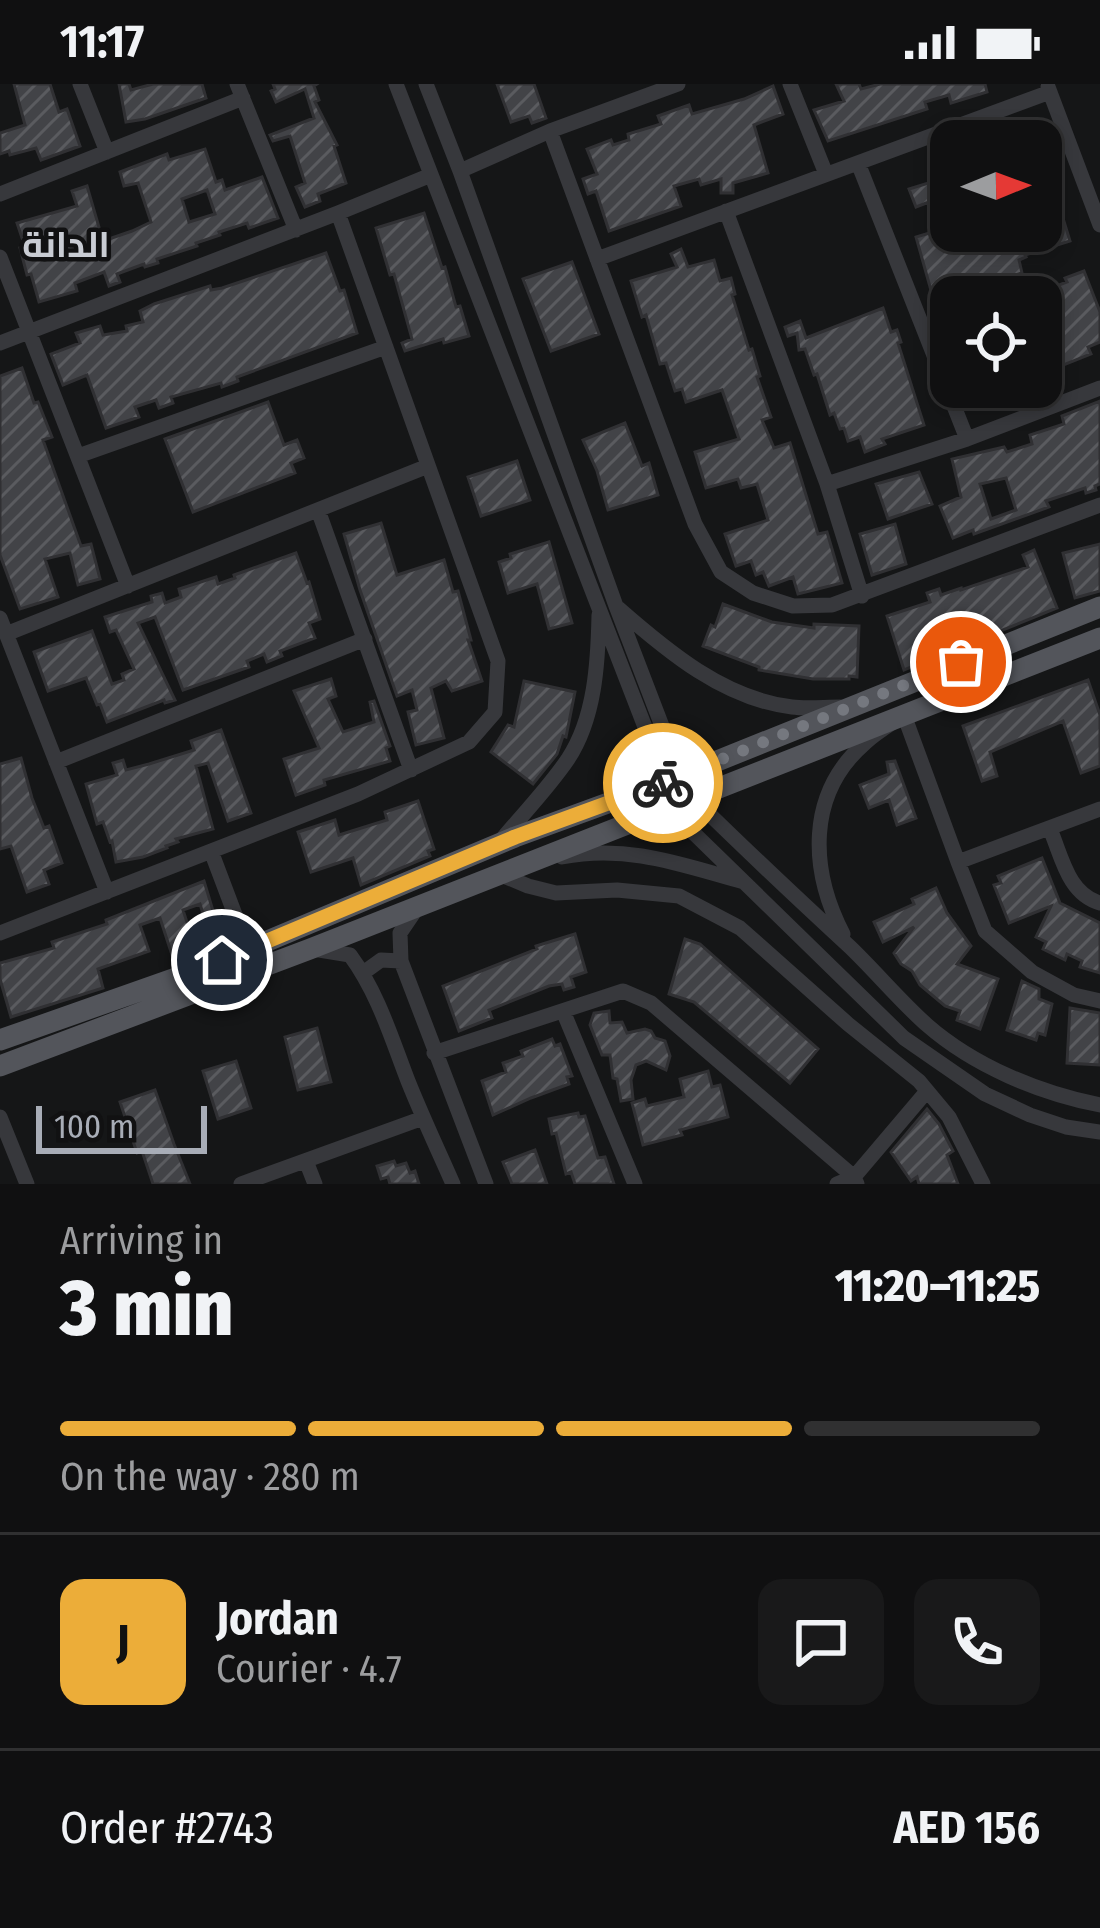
<!DOCTYPE html>
<html lang="en">
<head>
<meta charset="utf-8">
<style>
	:root { --surface:#101011; --page:#19191a; --text:#f1f3f6; --muted:#9c9d9f; --line:#303031; --accent:#ecad39 }
	body { margin:0; font-family:"Fira Sans Condensed",Cairo,sans-serif; background:var(--page); color:var(--text); height:100vh; display:flex; flex-direction:column; font-size:45px; white-space:nowrap }
	* { box-sizing:border-box; margin:0 }
	p { font-size:39px; color:var(--muted) }
	.icon { flex:none; width:66px; height:66px; fill:none; stroke:currentColor; stroke-width:2; stroke-linecap:round; stroke-linejoin:round }
	.map { position:relative; height:1100px; overflow:hidden }
	.side { display:flex; flex-direction:column; background:var(--surface); flex:1 }
	.side>* { flex:none }
	.needle { width:78px; rotate:89deg }
	.fabs { position:absolute; left:930px; top:36px; display:grid; gap:24px }
	.fabs a { display:grid; place-items:center; width:132px; height:132px; border-radius:24px; background:var(--surface); box-shadow:0 6px 18px #0003,0 0 0 3px var(--line); font-size:60px }
	.scale { position:absolute; left:36px; bottom:30px; width:171px; box-sizing:border-box; padding-left:12px; border:6px solid #a8adb7; border-top:0; font-size:33px; line-height:42px; white-space:nowrap; color:#a8adb7; -webkit-text-stroke:9px #111112; paint-order:stroke }
	.pin { position:absolute; display:grid; place-items:center; width:102px; height:102px; color:#fff; margin:-51px; border:6px solid #fff; border-radius:50%; box-shadow:0 3px 12px #0007 }
	.courier { position:absolute; display:grid; place-items:center; width:120px; height:120px; margin:-60px; border:9px solid #ecad39; border-radius:50%; background:#fff; color:#222; box-shadow:0 3px 15px #0007 }
	.overview em { font-style:normal; font-weight:800 }
	.overview div { display:flex; flex-direction:column-reverse }
	.overview { display:flex; align-items:center; justify-content:space-between; height:204px; padding:0 60px }
	h1 { font-size:78px; font-weight:800; line-height:90px }
	.bar { display:grid; grid-template-columns:repeat(4,1fr); gap:18px 12px; align-content:center; height:144px; padding:0 60px }
	.bar i { height:15px; border-radius:9px; background:var(--line) }
	.bar .selected { background:var(--accent) }
	.bar p { grid-column:span 4 }
	.line { display:flex; align-items:center; gap:30px; padding:0 60px; border-top:3px solid var(--line) }
	.line div { flex:1 }
	.round { display:grid; place-items:center; flex:none; width:126px; height:126px; border-radius:24px; background:var(--page) }
	.status { display:flex; justify-content:space-between; align-items:center; height:84px; padding:0 60px; background:var(--surface); direction:ltr }
	.status svg { height:33px; fill:currentColor }
	.map>svg:first-child { display:block }
</style>
</head>
<body>
<div class="status"><b>11:17</b><svg viewBox="0 0 49 12"><path d="M0 12V9h3v3zM5 12V6h3v6zM10 12V3h3v9zM15 12V0h3v12zM26 1h20v11H26zM47 4h2v5h-2z"/></svg></div>
<div class="map">
<svg width="1100" height="1100" viewBox="0 0 1100 1100">
	<defs>
		<pattern id="building-hatch" width="6" height="6" patternUnits="userSpaceOnUse" patternTransform="scale(3)"><rect width="6" height="6" fill="#424347"/><path d="M-1 1l2-2M0 6l6-6M5 7l2-2" fill="none" stroke="#5a5b5f"/></pattern>
	</defs>
	<rect width="100%" height="100%" fill="#151617"/>
	<path fill="url(#building-hatch)" stroke="#303033" stroke-width="3" fill-rule="evenodd" d="M14,0h36l9,28 8,-3 13,37 -39,14 -5,-12 -26,7 -1,-4 -9,3v-21l25,-8z
		M119,0h10l2,6 22,-6h49l4,14 -61,21 -19,3z
		M273,0h44l-3,2 5,14 -4,2 22,43 -3,1 12,37 -28,11 2,7 -15,6 -9,-20 9,-4 -15,-47 -17,5 -3,-6 44,-17 -9,-29 -29,13 -5,-11 4,-2z
		M497,0h37l12,34 -14,5 -3,-7 -18,6z
		M836,0h23l2,5 19,-5h105l2,8 -36,11 -2,-8 -24,7 2,7 -99,32 -14,-31 30,-9z
		M773,2l10,28 -29,11 14,48 -35,10v10h-12v-14l-20,6 -2,-6 -25,7 7,20 -72,25 -13,-40 -8,3 -5,-15 14,-5 -10,-25 24,-9 2,5 16,-5 -1,-6 33,-10 -3,-8 31,-11 3,9 52,-15z
		M205,65l11,33 6,-2 3,10 37,-13 16,41 -29,10 -2,-5 -28,9 1,3 -24,8 1,3 -40,13 1,4 -13,4 -1,-3 -27,10 3,8 -11,4 -5,-14 -29,11 2,8 -38,11 -8,-28 -4,1 -7,-27 5,-1 -8,-24 60,-17 -5,-15 15,-5 16,55 29,-10 19,-9 -13,-39 -14,3 -4,-14 47,-18 2,6zM207,106l8,24 -26,8 -7,-23z
		M951,92v43l-14,5 -8,-22 -13,5 -7,-18z
		M1054,105l16,52 -45,14 1,2 -7,3 3,13 -88,28 -18,-64 20,-6h105v-38z
		M424,129l18,55 3,-1 11,40 4,-1 9,30 -25,7 -1,-4 -38,12 -3,-8 10,-4 -18,-65 -4,1 -14,-47z
		M681,165l7,18 26,-7 6,21 11,-3 4,16 -3,1 17,55 3,-1 8,27 -3,1 14,40 -9,3 12,28 16,-5 28,91 9,-2 15,51 -44,11 -5,-17 -24,9 -6,-14 -7,3 -5,-14 -15,5 -11,-32 43,-14 -11,-36 -16,4 -3,-9 -32,9 -11,-36 44,-13 -17,-49 -36,12 -4,-13 -7,2 -9,-28 -6,1 -14,-49 -4,2 -11,-36 46,-14 -6,-13z
		M326,169l14,38 4,-1 13,43 -120,44 1,4 -16,6 -1,-4 -50,14 2,6 -14,5 -3,-8 -21,7 4,10 -33,11 -19,-53 -24,10 -12,-31 29,-11 -4,-10 24,-7 3,9 24,-4 -1,-5 17,-4 -3,-11 14,-7 56,-18 1,4 11,-2z
		M572,178l27,72 -48,17 -28,-72z
		M1084,187l16,41v30l-12,5 3,7 -33,13 1,3 -9,4 -3,-8 -6,3v-77l26,-10 -2,-4z
		M883,224l8,24 6,-2 4,12 -3,1 26,82 -42,14 3,5 -20,8 -5,-15 -12,4 -4,-13 -4,1 -6,-16 -4,2 -13,-41 -3,1 -9,-26 -6,1 -2,-17 -9,3 -3,-9 15,-6 6,17z
		M22,284l12,35 4,-1 14,35 -9,3 38,106 10,-2 9,35 -22,6 -8,-32 -25,6 13,38 -38,12 -20,-54v-179z
		M1100,317v83l-5,2 1,4 -10,3 -1,-5 -39,13 3,6 -75,27 -1,-4 -20,8 -13,-32 21,-9 -9,-38 52,-12 3,5 25,-8 -2,-9 34,-11 -2,-8zM1006,394l10,32 -25,9 -11,-35z
		M268,318l16,43 13,-5 7,18 -13,5 4,10 -102,39 -28,-73z
		M625,339l17,43 7,-3 9,32 -50,15 -11,-39 -14,-31z
		M517,377l13,39 -49,16 -13,-39z
		M919,388l13,32 -44,15 -12,-35z
		M381,439l16,52 47,-15 9,32 5,-1 13,49h-3l14,41 -30,10 -6,-10 -15,7 13,50 -28,7 -8,-33 9,-2 -5,-20 -15,6 -37,-106 -16,-56z
		M895,440l11,40 -34,11 -12,-41z
		M549,458l23,81 -23,6 -12,-45 -29,9 -9,-31 12,-4 -1,-4z
		M1100,460v47l-25,7 -12,-45z
		M1034,466l23,58 -153,62 -17,-54 43,-14 -3,-9 12,-4 2,6 20,-7v2l67,-23 -5,-12z
		M296,469l11,30 2,-1 11,37 -11,4 6,15 -35,13 2,5 -15,6 -3,-8 -17,7 2,6 -66,23 -28,-73 -17,6 37,77 -10,3 -1,-3 -57,22 -7,-18 -3,1 -11,-27 -38,13 -14,-39 58,-21 20,53 12,-4 -2,-6 12,-5 -18,-39 -6,2 -5,-15 47,-15 -1,-6 11,-3 3,10 16,-6 -2,-8 37,-12 2,7 17,-6 -1,-3z
		M723,520l49,18 42,6v-4l45,2 -2,51 -8,-1v3h-36l-54,-9v-3l-56,-21 8,-21 4,2z
		M331,595l5,17 -8,3 15,33 31,-10 -4,-20 4,-1 16,45 -4,2 4,13 -66,19 1,5 -29,10 -12,-36 35,-11 -25,-57z
		M1088,596l12,35v51l-19,7 -18,-52 -73,31 7,24 -15,5 -19,-55z
		M524,597l51,11 -9,45 -3,-1 -6,18 -24,30 -42,-32 17,-27 6,2z
		M221,646l30,83 -23,8 -20,-58 -12,3 17,63 -37,10 2,3 -12,4 1,2 -24,9 -27,5 -4,-21 -2,1 -7,-20 -6,2 -11,-40 31,-9 -4,-12 10,-3 3,10 23,-6 45,-14 -3,-9z
		M21,674l11,40 12,30 5,-2 13,37 -18,7 5,14 -22,8 -16,-46 -11,3v-85z
		M895,677l21,57 -19,7 -8,-25 -20,8 -9,-23 29,-11 -2,-12z
		M418,717l16,48 -6,2 2,5 -69,29 -8,-27 -42,14 -13,-40 37,-12 4,15 48,-15 -2,-8z
		M1042,774l18,45 40,20v50l-20,-6 2,-6 -15,-7 -2,6 -22,-11 3,-7 -10,-5 15,-31 -42,17 -15,-38 7,-2 -3,-7z
		M204,797l13,43 -10,3 -7,-23 -17,6 12,37 -23,8 -12,-37 -20,7 9,26 -51,18 5,19 -92,29 -11,-38v-16l54,-15 -2,-6 55,-18 -1,-4z
		M936,804l11,25 24,33 -14,18 41,15 -18,50 -23,-9 3,-9 -15,-5 -25,-21 -8,-14 -11,-7 -7,-11 20,-26 -31,15 -9,-20 40,-18 -2,-5z
		M575,850l11,38 -15,5 3,10 -10,3 -2,-6 -13,2 -60,24 3,8 -33,13 -16,-45 94,-37 -1,-3z
		M685,855l15,5 118,105 -28,34 -96,-81 -25,-8z
		M1022,897l17,8v10l13,5 -7,31 -7,-2 -2,7 -29,-10z
		M1070,924l30,5v52l-33,-2z
		M609,927l1,12 12,-1 5,11 18,-4 6,2 4,7 10,3 5,15 -4,14 -20,-9 -10,4 -5,15 2,19 -12,2 -4,-22 -4,-1 -3,-23h-8l-12,-30 4,-12z
		M317,944l14,54 -33,8 -13,-53z
		M552,955l3,7 5,-2 12,32 -5,1 2,7 -38,14 -38,17 -11,-34 24,-9 -3,-9 20,-7 -2,-5z
		M236,977l15,47 -33,11 -15,-48z
		M708,987l4,16 8,-2 8,32 -48,13 2,5 -39,10 -11,-42 13,-4 2,7 37,-9 -4,-18z
		M155,1006l19,54 16,40h-37l-11,-33 -5,2 -17,-51z
		M927,1025l12,15 14,27 -6,4 11,29h-39l-2,-7 -6,4 -20,-29z
		M578,1029l1,4 6,-1 13,42 7,-1 9,27h-39l-4,-12 -5,2 -10,-41 -4,1 -3,-15z
		M535,1066l12,34h-35l-9,-22z
		M394,1077l2,5 10,-3 4,10 5,-2 4,13h-29l-2,-7 -7,2 -4,-13z"/>
	<g fill="none" stroke-linecap="round" stroke-linejoin="round">
		<path stroke="#37383c" stroke-width="15" d="M80,0l27,68
			M237,0l59,146
			M396,0l254,656 18,68 236,230 81,56 45,21 36,12 34,5
			M426,0l34,87 156,435 74,193 7,3c50,49 101,97 153,145 26,25 50,54 77,78 47,41 112,68 173,80
			M790,0l36,90
			M1048,3l52,138
			M550,47l145,393 26,48 32,21 40,13 39,-1 268,-100
			M858,79l109,276
			M460,87l90,-40 128,-47
			M0,110l243,-96
			M726,127l101,273 35,112
			M0,173l128,329
			M597,175l453,-167
			M0,259l338,-130 93,-38
			M78,372l308,-109
			M827,400l140,-45 133,-51
			M318,426l93,260
			M618,524c49,43 106,91 174,99 15,2 32,0 48,0
			M0,534l107,274
			M6,550l422,-168
			M56,678l309,-123
			M1100,725l-142,53 27,69 47,41 42,23 26,6
			M1050,745c12,28 18,65 50,74
			M503,754c21,-25 46,-51 65,-79 27,-41 30,-96 31,-144
			M211,767l37,98
			M562,773c66,-13 120,8 182,25
			M499,790l29,12 28,7 61,-3 62,6 61,32 108,96 71,57 30,36 34,67
			M417,824l-17,25 1,28 85,223
			M0,849l358,-139 111,-52 26,-30 3,-51 -160,-448
			M843,850c-33,-64 -37,-140 22,-191 12,-11 26,-19 39,-28l54,147
			M313,865l37,6c28,38 41,82 58,126 14,35 30,69 45,103
			M363,889l18,-13 20,1
			M563,927l72,173
			M434,969l189,-62 28,12 203,174 3,7
			M0,1033l27,67
			M306,1077l9,23
			M241,1100l182,-66
			M837,1100l17,-7 73,-86"/>
		<path stroke="#53555b" stroke-width="21" d="M0,956l196,-69 319,-134 145,-53 440,-177
			M0,982l310,-117 790,-311"/>
	</g>
	<g fill="none" stroke-linecap="round" stroke-linejoin="round">
		<path stroke="#75787f" stroke-width="12" stroke-dasharray="0 21.6" d="M663,699l298,-121"/>
		<path stroke="#ecad39" stroke-width="15" d="M222,876l293,-123 148,-54"/>
	</g>
	<g text-anchor="middle" dominant-baseline="central" stroke-width="9" stroke-linejoin="round" paint-order="stroke">
		<g font-size="36" font-weight="bold" fill="#c9ccd3" stroke="#111112">
			<text x="66" y="161">الدانة</text>
		</g>
	</g>
</svg>
<div class="fabs">
<a><svg class="needle" viewBox="-14 -14 28 28"><path d="M0-13l5 13h-10z" fill="#e53935"/><path d="M0 13l5-13h-10z" fill="#9c9d9f"/></svg></a>
<a><svg class="icon" aria-label="locate" viewBox="0 0 24 24"><circle cx="12" cy="12" r="6"/><path d="M12 2v4M12 18v4M2 12h4M18 12h4"/></svg></a>
</div>
<div class="scale">100 m</div>
<div class="pin" style="left:961px;top:578px;background:#ea580c"><svg class="icon" aria-label="bag" viewBox="0 0 24 24"><path d="M5 8h14l-1 12H6zM9 8a3 3 0 0 1 6 0"/></svg></div>
<div class="pin" style="left:222px;top:876px;background:#1f2937"><svg class="icon" aria-label="home" viewBox="0 0 24 24"><path d="M3 11l9-7 9 7M6 9v11h12V9"/></svg></div>
<div class="courier" style="left:663px;top:699px"><svg class="icon" aria-label="bike" viewBox="0 0 24 24"><circle cx="6" cy="16" r="4"/><circle cx="18" cy="16" r="4"/><path d="M6 16l4-8h5l3 8M10 8l3 8H6M13 5h3"/></svg></div>
</div>
<section class="side">
<div class="overview"><div><h1>3 min</h1><p>Arriving in</p></div><em>11:20–11:25</em></div>
<div class="bar"><i class="selected"></i><i class="selected"></i><i class="selected"></i><i></i><p>On the way · 280 m</p></div>
<div class="line" style="height:216px"><b class="round" style="background:var(--accent);color:#111">J</b><div><b>Jordan</b><p>Courier · 4.7</p></div><a class="round"><svg class="icon" aria-label="chat" viewBox="0 0 24 24"><path d="M4 5h16v11H9l-5 4z"/></svg></a><a class="round"><svg class="icon" aria-label="phone" viewBox="0 0 24 24"><path d="M5 4h4l2 5-3 2q2 4 5 5l2-3 5 2v4C11 20 4 13 5 4z"/></svg></a></div>
<div class="line" style="height:156px"><div>Order #2743</div><b>AED 156</b></div>
</section>
</body>
</html>
